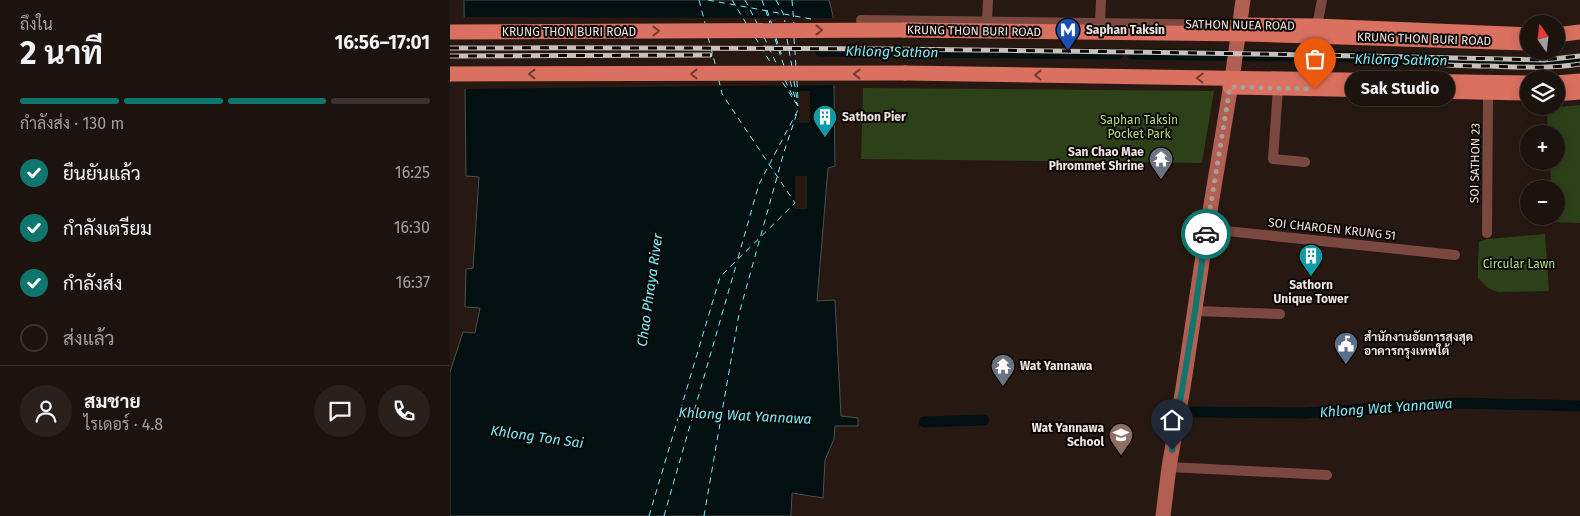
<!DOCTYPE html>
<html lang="th">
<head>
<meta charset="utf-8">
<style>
	:root { --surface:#1d130e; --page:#2a201c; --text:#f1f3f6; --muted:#a09e9e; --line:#3b322e; --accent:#0f766e }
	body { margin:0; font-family:"Fira Sans",Sarabun,sans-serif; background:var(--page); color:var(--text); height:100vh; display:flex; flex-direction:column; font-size:19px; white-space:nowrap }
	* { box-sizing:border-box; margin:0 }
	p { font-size:16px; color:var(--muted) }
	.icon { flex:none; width:28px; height:28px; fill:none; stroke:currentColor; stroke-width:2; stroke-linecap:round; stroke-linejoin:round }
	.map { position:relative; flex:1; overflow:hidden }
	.sheet { display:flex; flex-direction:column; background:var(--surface); width:450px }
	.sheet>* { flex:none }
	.needle { width:32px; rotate:346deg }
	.fabs { position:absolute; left:1070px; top:15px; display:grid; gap:10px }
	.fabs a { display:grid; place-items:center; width:45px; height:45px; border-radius:50%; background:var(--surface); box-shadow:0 2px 12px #0003,0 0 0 1px var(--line); font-size:25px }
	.pin { position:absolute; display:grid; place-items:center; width:42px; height:42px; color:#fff; margin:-51px -21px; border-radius:50% 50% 50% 0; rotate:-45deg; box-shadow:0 0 5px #0007 }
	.pin .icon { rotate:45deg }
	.courier { position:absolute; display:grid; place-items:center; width:50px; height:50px; margin:-25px; border:4px solid #0f766e; border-radius:50%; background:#fff; color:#222; box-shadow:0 1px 6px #0007 }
	.bubble { position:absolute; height:35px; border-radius:18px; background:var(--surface); box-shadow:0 2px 12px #0003,0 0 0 1px var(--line); font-size:16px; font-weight:700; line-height:35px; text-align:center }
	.overview em { font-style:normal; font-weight:700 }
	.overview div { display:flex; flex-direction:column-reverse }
	.overview { display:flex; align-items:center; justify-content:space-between; height:85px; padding:0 20px }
	h1 { font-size:32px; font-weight:700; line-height:38px }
	.bar { display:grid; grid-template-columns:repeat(4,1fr); gap:8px 5px; align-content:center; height:60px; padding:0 20px }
	.bar i { height:6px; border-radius:4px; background:var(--line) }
	.bar .active { background:var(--accent) }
	.bar p { grid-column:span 4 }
	.line { display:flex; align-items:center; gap:12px; padding:0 20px; border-top:1px solid var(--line) }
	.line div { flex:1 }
	.round { display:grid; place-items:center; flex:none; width:52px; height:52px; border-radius:26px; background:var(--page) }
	ol { padding:0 20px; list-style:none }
	li { display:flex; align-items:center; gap:15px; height:55px }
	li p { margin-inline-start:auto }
	li .icon { padding:5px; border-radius:50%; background:var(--accent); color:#fff; stroke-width:4 }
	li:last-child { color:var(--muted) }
	li i { width:28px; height:28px; border:2px solid var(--line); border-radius:50% }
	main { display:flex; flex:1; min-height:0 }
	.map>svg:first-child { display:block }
</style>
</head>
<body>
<main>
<section class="sheet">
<div class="overview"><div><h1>2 นาที</h1><p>ถึงใน</p></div><em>16:56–17:01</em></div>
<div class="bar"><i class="active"></i><i class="active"></i><i class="active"></i><i></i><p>กำลังส่ง · 130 m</p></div>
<ol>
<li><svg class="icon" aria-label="check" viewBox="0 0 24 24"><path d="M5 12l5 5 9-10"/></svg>ยืนยันแล้ว<p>16:25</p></li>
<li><svg class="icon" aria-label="check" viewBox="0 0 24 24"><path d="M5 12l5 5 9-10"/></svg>กำลังเตรียม<p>16:30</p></li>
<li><svg class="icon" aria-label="check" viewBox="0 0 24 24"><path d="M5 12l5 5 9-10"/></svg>กำลังส่ง<p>16:37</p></li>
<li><i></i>ส่งแล้ว</li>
</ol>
<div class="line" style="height:90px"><a class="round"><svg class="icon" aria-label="person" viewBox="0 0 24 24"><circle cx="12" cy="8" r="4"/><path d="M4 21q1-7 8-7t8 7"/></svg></a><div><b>สมชาย</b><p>ไรเดอร์ · 4.8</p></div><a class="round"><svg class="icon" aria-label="chat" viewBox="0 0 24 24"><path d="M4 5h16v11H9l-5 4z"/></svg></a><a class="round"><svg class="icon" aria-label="phone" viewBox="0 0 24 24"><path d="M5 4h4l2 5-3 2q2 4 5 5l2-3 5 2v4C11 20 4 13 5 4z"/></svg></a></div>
</section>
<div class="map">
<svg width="1130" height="516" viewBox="0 0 1130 516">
	<rect width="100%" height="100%" fill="#271912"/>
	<path fill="#2d4119" d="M413,88l351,3 -12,72 -341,-4z
		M1130,105v118l-27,-1v-6h3v-27h-5l-1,-28h6v-27h-8l-1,-26z
		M1095,234l4,57 -51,1 -10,-4 -10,-10v-16l1,-20 8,-3z"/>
	<path fill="#031011" stroke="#4a504f" d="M14,0h365l4,16 2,150 -7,2 -11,133 18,-1 6,116 17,2v8h-23l-1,13 -9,21 -2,38 -31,-5 -1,23h-341v-144l13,-40 12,1 5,-25 -15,-1 1,-38 7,-1 6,-91 -13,-1z"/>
	<path fill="#271912" d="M11,17l375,1v67l-374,4z
		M349,91h11v32h-11z
		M345,176h12v33h-12z"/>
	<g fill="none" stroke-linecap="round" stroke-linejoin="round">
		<path stroke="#031011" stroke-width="11" d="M370,51l298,3
			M682,54l224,3 194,6 30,-4
			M743,412l111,1 156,-10 120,3
			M474,422l60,-2"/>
		<path stroke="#79eaf8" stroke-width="1" stroke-dasharray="6 5" stroke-linecap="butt" d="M249,0l6,23
			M258,0l103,19
			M282,0l14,23
			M295,0l13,25
			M312,0l8,23
			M326,0l7,13 2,9
			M342,0l2,25
			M317,10l5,15
			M258,37l8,30
			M305,37l17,28
			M314,37l14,30
			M326,38l6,18
			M344,38l2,29
			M325,39l9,27
			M337,39l5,28
			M335,80l10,21
			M340,81l7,23
			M344,81l4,25
			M347,81l1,18
			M288,258l21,-74 40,-76 -18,-28
			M199,516l71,-239 75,-74 -73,-109 -3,-13
			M214,516l73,-254
			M254,516l35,-202 45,-162 13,-39"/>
		<path stroke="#7b483f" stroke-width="10" d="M411,20l379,5
			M537,22l1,-22
			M650,24l1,-24
			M867,26l5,-26
			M828,88l-5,71 32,3
			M757,229l248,26
			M1037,233l1,-141
			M745,311l85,3
			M719,467l158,8"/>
		<path stroke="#b15f52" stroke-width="15" d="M713,516l6,-49 14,-79 24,-159 26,-157 10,-72"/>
		<path stroke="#da705f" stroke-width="15" d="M790,25l77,1 212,9
			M0,32l454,-2
			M1106,35l24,-3
			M0,74l455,-1
			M1106,83l24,-2
			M780,87l299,6
			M1106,94l24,-2"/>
		<defs>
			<path id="rail" d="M0,48c365,-1 729,3 1094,12l36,-4
				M0,56l260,-1
				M977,63c21,3 42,3 63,3 30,1 60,3 90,-2"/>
		</defs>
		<use href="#rail" stroke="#cabfb9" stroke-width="5"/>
		<use href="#rail" stroke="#0c0604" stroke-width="3" stroke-dasharray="9" stroke-linecap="butt"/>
		<path stroke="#da705f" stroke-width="15" d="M454,30l344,4 281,9
			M455,73l624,10"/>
	</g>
	<defs><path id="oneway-chevron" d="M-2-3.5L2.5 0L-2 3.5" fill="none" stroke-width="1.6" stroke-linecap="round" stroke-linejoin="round" transform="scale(1.25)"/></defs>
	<g stroke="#733b32">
		<use href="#oneway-chevron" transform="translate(369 30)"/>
		<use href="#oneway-chevron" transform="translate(206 31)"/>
		<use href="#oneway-chevron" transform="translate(82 74) rotate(180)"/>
		<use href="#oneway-chevron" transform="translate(244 74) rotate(180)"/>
		<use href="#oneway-chevron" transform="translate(407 74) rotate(180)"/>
		<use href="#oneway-chevron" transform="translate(588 75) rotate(-179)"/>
		<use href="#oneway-chevron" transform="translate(750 78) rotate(-179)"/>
	</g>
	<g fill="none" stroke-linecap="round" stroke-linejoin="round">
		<path stroke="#aa9e99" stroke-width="5" stroke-dasharray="0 9" d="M756,234l24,-147 85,2"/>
		<path stroke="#0f766e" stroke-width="6" d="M722,450l23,-139 11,-77"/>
	</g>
	<defs>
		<symbol id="metro-pin" viewBox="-11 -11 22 30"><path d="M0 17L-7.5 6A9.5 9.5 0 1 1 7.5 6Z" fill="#1a4fb4" stroke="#0c0604"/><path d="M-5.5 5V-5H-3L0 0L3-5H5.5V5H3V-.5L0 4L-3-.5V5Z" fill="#fff"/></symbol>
		<symbol id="building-pin" viewBox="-11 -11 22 30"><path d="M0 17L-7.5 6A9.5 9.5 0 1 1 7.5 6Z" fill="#0f9aa8" stroke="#0c0604"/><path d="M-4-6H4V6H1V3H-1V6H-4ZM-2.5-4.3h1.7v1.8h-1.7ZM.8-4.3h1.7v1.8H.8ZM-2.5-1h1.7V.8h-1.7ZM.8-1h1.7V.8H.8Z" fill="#fff"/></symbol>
		<symbol id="temple-pin" viewBox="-11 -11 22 30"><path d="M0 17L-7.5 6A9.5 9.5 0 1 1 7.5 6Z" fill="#6b7280" stroke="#0c0604"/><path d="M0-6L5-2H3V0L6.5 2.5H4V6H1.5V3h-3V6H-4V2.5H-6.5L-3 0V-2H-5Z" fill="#fff"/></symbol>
		<symbol id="civic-pin" viewBox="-11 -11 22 30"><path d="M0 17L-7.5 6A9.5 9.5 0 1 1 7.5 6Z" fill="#5c6f8a" stroke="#0c0604"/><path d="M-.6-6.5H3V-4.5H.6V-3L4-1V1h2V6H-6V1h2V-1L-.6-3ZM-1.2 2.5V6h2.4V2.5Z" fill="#fff"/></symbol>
		<symbol id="school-pin" viewBox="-11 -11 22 30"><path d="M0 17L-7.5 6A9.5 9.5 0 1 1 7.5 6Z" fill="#8d6e63" stroke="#0c0604"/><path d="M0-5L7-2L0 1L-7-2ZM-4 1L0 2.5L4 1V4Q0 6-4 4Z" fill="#fff"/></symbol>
	</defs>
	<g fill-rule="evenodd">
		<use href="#metro-pin" x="604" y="16" width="28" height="38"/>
		<use href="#building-pin" x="361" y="103" width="28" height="38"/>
		<use href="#temple-pin" x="697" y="145" width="28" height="38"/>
		<use href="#building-pin" x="847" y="242" width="28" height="38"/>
		<use href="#civic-pin" x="882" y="330" width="28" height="38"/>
		<use href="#temple-pin" x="539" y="352" width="28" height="38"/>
		<use href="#school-pin" x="657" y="421" width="28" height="38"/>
	</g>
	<g text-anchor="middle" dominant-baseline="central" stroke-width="4" stroke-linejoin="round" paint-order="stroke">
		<g font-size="12" fill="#f0e6e1" stroke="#0c0604">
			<text transform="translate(790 25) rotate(1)">SATHON NUEA ROAD</text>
			<text transform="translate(524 31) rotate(1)">KRUNG THON BURI ROAD</text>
			<text x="119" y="32">KRUNG THON BURI ROAD</text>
			<text transform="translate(974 39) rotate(2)">KRUNG THON BURI ROAD</text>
			<text transform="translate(1025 163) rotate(-89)">SOI SATHON 23</text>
			<text transform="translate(882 229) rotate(6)">SOI CHAROEN KRUNG 51</text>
		</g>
		<g font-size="12" font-weight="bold" fill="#f0e6e1" stroke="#0c0604" text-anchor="start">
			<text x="636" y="30">Saphan Taksin</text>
			<text x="392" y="117">Sathon Pier</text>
			<text x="694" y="152" text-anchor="end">San Chao Mae<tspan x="694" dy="14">Phrommet Shrine</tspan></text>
			<text x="861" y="285" text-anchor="middle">Sathorn<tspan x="861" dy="14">Unique Tower</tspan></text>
			<text x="914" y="337">สำนักงานอัยการสูงสุด<tspan x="914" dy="14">อาคารกรุงเทพใต้</tspan></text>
			<text x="570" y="366">Wat Yannawa</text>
			<text x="654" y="428" text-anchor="end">Wat Yannawa<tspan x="654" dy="14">School</tspan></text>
		</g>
		<g font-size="12" fill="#aede81" stroke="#0c0604">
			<text x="689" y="120">Saphan Taksin<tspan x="689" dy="14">Pocket Park</tspan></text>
			<text x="1069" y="264">Circular Lawn</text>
		</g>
		<g font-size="14" font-style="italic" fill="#79eaf8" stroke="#0c0604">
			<text transform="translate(442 52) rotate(1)">Khlong Sathon</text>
			<text transform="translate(951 60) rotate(1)">Khlong Sathon</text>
			<text transform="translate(200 290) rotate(-82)">Chao Phraya River</text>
			<text transform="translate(936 408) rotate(-4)">Khlong Wat Yannawa</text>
			<text transform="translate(295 416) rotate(3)">Khlong Wat Yannawa</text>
			<text transform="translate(87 437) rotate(8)">Khlong Ton Sai</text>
		</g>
	</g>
</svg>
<div class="fabs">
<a><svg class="needle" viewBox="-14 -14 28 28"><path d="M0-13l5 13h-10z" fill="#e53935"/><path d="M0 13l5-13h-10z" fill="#a09e9e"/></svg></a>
<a><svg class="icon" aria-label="layers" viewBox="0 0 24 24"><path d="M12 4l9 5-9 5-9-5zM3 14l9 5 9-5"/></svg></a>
<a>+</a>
<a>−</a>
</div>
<div class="pin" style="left:865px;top:89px;background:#ea580c"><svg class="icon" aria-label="bag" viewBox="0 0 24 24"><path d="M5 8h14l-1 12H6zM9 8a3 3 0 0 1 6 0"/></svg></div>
<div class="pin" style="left:722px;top:450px;background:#1f2937"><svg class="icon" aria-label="home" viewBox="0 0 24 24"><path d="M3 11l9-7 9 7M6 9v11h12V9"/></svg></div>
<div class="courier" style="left:756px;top:234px"><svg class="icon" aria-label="car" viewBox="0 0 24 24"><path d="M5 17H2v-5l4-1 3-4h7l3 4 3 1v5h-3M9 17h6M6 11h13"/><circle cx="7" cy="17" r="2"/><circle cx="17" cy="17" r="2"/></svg></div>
<div class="bubble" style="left:895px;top:71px;width:110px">Sak Studio</div>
</div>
</main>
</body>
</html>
